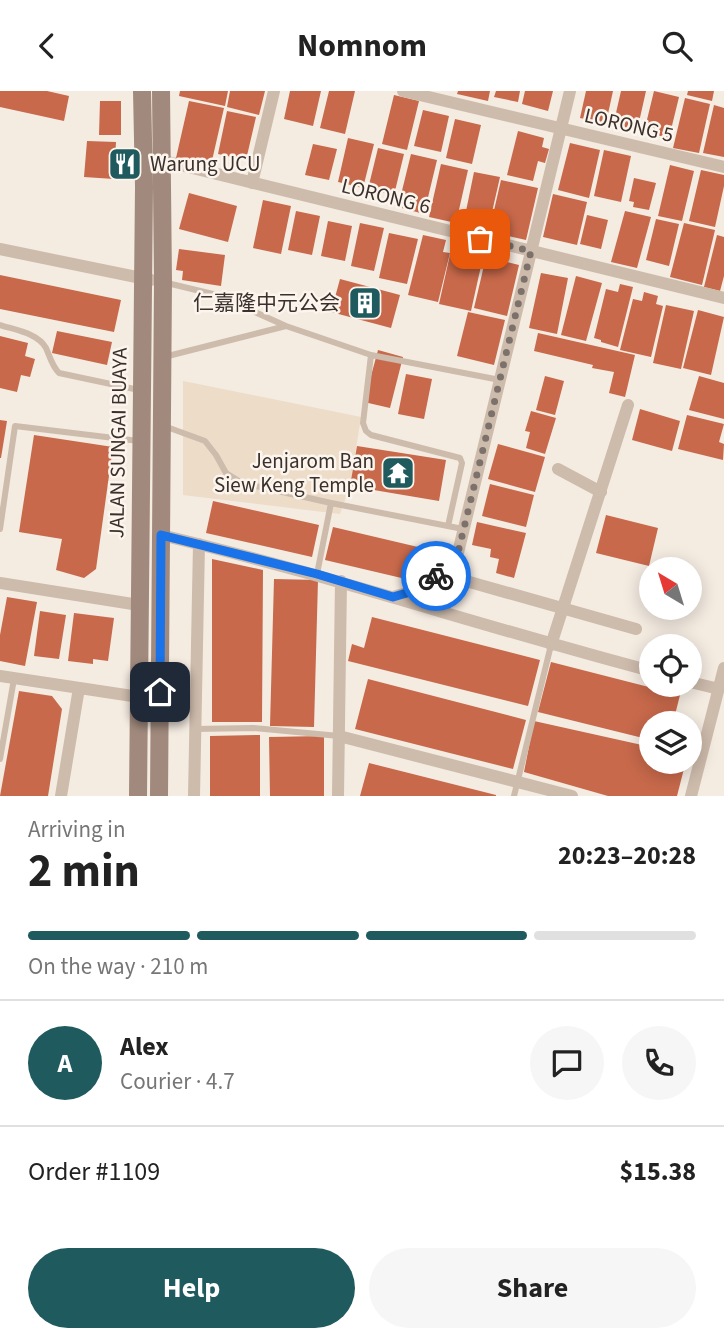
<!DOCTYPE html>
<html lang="en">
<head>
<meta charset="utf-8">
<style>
	:root { --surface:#fff; --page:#f6f6f6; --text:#222; --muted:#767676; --line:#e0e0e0; --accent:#1f5a5e }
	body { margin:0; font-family:"Source Sans 3","Noto Sans SC",sans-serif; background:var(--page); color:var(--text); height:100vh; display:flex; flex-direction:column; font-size:26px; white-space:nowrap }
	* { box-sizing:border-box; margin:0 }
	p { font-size:23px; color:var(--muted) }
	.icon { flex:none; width:38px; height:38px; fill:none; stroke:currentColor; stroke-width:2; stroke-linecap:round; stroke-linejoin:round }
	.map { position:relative; height:705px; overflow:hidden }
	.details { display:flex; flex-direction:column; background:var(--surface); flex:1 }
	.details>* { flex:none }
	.needle { width:46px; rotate:322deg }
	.controls { position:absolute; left:639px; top:466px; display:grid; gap:14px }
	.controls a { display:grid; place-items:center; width:63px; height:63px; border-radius:50%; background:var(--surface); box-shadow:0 4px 18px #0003; font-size:35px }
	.pin { position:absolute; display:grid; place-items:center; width:60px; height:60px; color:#fff; margin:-30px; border-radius:14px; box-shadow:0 4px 10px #0006 }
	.courier { position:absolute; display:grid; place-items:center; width:70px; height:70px; margin:-35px; border:5px solid #1a73e8; border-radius:50%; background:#fff; color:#222; box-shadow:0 2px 9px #0007 }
	.head em { font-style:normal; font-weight:700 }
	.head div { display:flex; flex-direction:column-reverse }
	.head { display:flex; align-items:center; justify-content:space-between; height:119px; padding:0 28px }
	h1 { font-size:46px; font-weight:700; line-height:52px }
	.bar { display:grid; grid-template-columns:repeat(4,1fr); gap:10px 7px; align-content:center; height:84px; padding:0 28px }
	.bar i { height:9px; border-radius:5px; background:var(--line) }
	.bar .selected { background:var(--accent) }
	.bar p { grid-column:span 4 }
	.line { display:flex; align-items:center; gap:18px; padding:0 28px; border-top:2px solid var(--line) }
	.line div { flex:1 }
	.round { display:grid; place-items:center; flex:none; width:74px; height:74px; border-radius:37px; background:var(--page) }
	.button { display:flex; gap:14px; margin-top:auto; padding:14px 28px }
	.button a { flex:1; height:80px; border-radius:42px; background:var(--accent); color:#fff; font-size:28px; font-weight:700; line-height:80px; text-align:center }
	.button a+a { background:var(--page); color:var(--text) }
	header { display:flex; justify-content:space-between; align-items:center; height:91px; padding:0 28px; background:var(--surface); font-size:32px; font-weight:700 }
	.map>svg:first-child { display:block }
</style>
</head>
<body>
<header><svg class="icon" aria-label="back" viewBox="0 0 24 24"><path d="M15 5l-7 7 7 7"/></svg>Nomnom<svg class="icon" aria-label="search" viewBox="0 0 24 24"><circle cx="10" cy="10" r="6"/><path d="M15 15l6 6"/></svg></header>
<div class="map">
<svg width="724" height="705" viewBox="0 0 724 705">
	<rect width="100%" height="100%" fill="#f4ebe1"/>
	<path fill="#ecdcc8" d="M183,290l178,36 -11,69 -10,28 -157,-19z"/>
	<path fill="#c8694b" d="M0,0h47l22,5 -5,25 -64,-14z
		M180,0h48l-3,15 -46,-10z
		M230,0h35l-6,24 -32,-8z
		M290,0h31l-8,35 -29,-7z
		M329,0h26l-10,43 -25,-6z
		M458,0h32l-2,10 -31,-7z
		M496,0h24l-2,11 -24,-5z
		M525,0h28l-5,20 -26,-7z
		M586,0h27l-7,32 -26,-5z
		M621,0h25l-9,40 -24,-5z
		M654,0l25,6 -10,41 -25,-6z
		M688,0h26l-2,10 -25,-6z
		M394,4l25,6 -12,49 -25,-6z
		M685,7l25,6 -11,49 -26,-5z
		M100,10h21v34h-22z
		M189,10l35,7 -13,57 -35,-7z
		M714,14l10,3v49l-21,-4z
		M423,19l26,6 -8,36 -27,-6z
		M227,20l29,6 -10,43 -28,-6z
		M455,28l26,6 -9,39 -26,-6z
		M518,40l26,7 -2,9 7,2 -4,14 -7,-2 -5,20 -26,-6z
		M348,47l26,6 -11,44 -25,-6z
		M87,50l29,1 -2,37 -30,-2z
		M570,52l30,7 -11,48 -31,-8z
		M313,53l24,5 -8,31 -24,-5z
		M378,57l26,6 -10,41 -26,-6z
		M604,59l27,6 -10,46 -27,-6z
		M411,63l26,6 -13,54 -26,-7z
		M441,73l27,6 -12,53 -27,-6z
		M670,74l24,6 -12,50 -24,-5z
		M701,79l23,5v11l-9,41 -26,-6z
		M474,81l26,5 -10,44 -25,-5z
		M634,87l22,5 -7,27 -16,-3 1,-5 -5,-1z
		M501,89l37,8 -12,52 -37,-8z
		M189,102l48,13 -9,36 -49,-13z
		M553,103l34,8 -10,43 -34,-8z
		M263,109l28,6 -10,48 -28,-6z
		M296,120l24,5 -8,39 -24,-5z
		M625,120l26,6 -14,51 -26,-6z
		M587,124l21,5 -7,29 -21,-5z
		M656,128l23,5 -10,42 -23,-6z
		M328,130l24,5 -7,35 -24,-5z
		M360,132l24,5 -10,43 -23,-5z
		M684,132l31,7 -13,55 -32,-8z
		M389,142l29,6 -11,45 -28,-6z
		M423,144l23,5 -3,12 7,1 -12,49 -30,-7z
		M717,144l7,2v39l-4,15 -16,-4z
		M453,150l32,7 -14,63 -32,-7z
		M179,158l46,6 -4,31 -39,-6 1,-9 -7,-1z
		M486,166l33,8 -12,51 -33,-8z
		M541,182l27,5 -11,56 -28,-6z
		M0,184l121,25 -7,32 -114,-23z
		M576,185l26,7 -16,58 -25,-6z
		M340,188l60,16 -9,33 -60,-16z
		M620,193l13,3 -15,60 -17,-5v-2l-7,-2 12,-49 12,3z
		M644,201l14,4 -2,8 7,2 -12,51 -31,-7 13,-51 9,2z
		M666,214l28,6 -13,58 -28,-6z
		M698,219l26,7 -13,58 -28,-7z
		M468,221l37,8 -11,45 -37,-9z
		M57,240l55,11 -5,23 -55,-12z
		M538,242l97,22 -10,42 -16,-4 5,-21 -22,-4 1,-3 -59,-14z
		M0,245l28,7 -3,13 10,3 -5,18 -9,-2 -4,17 -17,-4z
		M378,259l25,7 -13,51 -26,-6z
		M406,283l26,5 -8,40 -26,-5z
		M545,285l19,5 -9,34 -19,-5z
		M699,285l25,7v36l-35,-9z
		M640,318l40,12 -8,30 -40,-11z
		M531,320l25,7 -11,36 -19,-6 4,-16 -5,-1z
		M687,324l37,9 -5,18 5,2 -1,16 -45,-11z
		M0,329l7,1 -6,37h-1z
		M34,344l79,12 -17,122 -12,9 -28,-8 6,-31 -43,-7z
		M498,353l47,13 -10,35 -47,-13z
		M357,355l89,14 -7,41 -89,-15z
		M490,393l44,11 -8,32 -44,-11z
		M213,410l106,24 -7,32 -106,-24z
		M606,424l52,13 -9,38 -53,-13z
		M477,431l49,11 -12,45 -18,-5 3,-14 -9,-2 1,-8 -19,-4z
		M333,436l85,20 -8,33 -85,-20z
		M212,468l51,11 -1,152h-50z
		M274,488l44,1 -4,147 -44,-1z
		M7,506l30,5 -12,64 -25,-5v-26z
		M40,520l26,4 -7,44 -25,-3z
		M74,522l40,5 -6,43 -15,-2v5l-25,-3z
		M372,526l168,43 -12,46 -180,-45 4,-17 12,4z
		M551,571l129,33 -7,28h-22v17l-113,-28z
		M368,588l158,41 -13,49 -158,-40z
		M19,600l33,5 10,13 -14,87h-48z
		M534,630l117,26v14h35l-9,35h-69l-84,-24z
		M260,644v61h-50v-60z
		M324,645v60h-54l-1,-59z
		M369,672l127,32v1h-136z"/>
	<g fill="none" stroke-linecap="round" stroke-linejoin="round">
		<path stroke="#cdbbac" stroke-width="6" d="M167,192l50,12 69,31 85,29 129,25
			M0,234c15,5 38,8 46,23 4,9 6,18 13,25l80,17
			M371,264l-8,68 3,8 5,4 89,23 2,5 -14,63
			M164,266l122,-31
			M164,335l41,15 11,14 10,18 16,10 89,20 -14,71
			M331,412l132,26
			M0,438l15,-103 124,15
			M195,638l58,-1 86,8
			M0,668l14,-80
			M514,705l37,-151"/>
		<path stroke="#cdbbac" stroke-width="12" d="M403,0l321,76
			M160,69l564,138
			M252,92l22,-92
			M0,158l151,31
			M558,378l43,23
			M161,444c165,39 326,93 490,136
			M450,475l16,15 170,48
			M0,492l139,22
			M393,506l24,-7 39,-29 114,-470
			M551,554l77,-240
			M0,585l139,21
			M690,591l29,7
			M339,645l233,60
			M61,705l18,-108
			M194,705l5,-252
			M338,705l3,-215
			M691,705l33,-128"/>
		<path stroke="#a18a7d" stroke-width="18" d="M138,705l6,-609 -2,-96
			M159,705l4,-514 -2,-191"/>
	</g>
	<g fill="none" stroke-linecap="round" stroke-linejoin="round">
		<path stroke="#7c716b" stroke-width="7" stroke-dasharray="0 12.6" d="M436,485l20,-15 75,-310 -51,-12"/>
		<path stroke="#1a73e8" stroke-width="9" d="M160,601l1,-157 156,39 76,23 24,-7 19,-14"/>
	</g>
	<defs>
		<symbol id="restaurant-square" viewBox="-11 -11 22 22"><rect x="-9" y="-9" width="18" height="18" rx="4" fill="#1f5a5e" stroke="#fbf5ee"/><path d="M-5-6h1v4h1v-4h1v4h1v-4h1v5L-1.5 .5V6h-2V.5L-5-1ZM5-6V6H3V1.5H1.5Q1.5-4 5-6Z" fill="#fff"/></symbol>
		<symbol id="building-square" viewBox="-11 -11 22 22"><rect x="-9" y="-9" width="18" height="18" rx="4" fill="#1f5a5e" stroke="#fbf5ee"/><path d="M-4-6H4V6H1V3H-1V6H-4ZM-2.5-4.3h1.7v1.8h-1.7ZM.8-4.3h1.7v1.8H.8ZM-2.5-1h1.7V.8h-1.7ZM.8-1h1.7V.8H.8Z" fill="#fff"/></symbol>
		<symbol id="temple-square" viewBox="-11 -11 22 22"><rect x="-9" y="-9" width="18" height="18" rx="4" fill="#1f5a5e" stroke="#fbf5ee"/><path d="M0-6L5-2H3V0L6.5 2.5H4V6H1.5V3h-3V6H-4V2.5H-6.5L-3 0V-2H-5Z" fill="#fff"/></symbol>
	</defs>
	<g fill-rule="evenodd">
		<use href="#restaurant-square" x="106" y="54" width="38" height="38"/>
		<use href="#building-square" x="346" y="193" width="38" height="38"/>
		<use href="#temple-square" x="379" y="363" width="38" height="38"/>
	</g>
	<g text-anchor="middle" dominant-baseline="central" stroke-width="5" stroke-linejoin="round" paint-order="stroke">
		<g font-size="21" fill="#3b302b" stroke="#fbf5ee">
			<text transform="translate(629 34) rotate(13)">LORONG 5</text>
			<text transform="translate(386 105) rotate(14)">LORONG 6</text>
			<text transform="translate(118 352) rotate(-89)">JALAN SUNGAI BUAYA</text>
		</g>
		<g font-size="21" fill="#3b302b" stroke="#fbf5ee" text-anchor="end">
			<text x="150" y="73" text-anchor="start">Warung UCU</text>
			<text x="340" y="212">仁嘉隆中元公会</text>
			<text x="374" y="370">Jenjarom Ban<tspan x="374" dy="24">Siew Keng Temple</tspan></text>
		</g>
	</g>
</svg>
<div class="controls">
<a><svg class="needle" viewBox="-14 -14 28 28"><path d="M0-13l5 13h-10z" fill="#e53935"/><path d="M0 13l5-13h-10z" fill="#767676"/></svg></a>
<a><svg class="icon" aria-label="locate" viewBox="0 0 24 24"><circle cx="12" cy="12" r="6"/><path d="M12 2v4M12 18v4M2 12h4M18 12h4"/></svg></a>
<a><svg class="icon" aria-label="layers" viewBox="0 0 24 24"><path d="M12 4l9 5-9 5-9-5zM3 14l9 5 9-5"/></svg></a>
</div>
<div class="pin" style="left:480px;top:148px;background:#ea580c"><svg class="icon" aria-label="bag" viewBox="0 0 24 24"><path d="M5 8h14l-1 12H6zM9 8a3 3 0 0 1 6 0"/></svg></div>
<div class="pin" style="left:160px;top:601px;background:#1f2937"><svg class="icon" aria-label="home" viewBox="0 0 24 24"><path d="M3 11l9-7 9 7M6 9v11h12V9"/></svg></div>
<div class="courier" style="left:436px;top:485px"><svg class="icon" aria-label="bike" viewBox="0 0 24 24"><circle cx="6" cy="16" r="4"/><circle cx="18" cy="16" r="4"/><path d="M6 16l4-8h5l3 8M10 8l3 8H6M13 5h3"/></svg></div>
</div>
<section class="details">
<div class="head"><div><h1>2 min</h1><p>Arriving in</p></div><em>20:23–20:28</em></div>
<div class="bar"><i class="selected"></i><i class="selected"></i><i class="selected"></i><i></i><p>On the way · 210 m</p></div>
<div class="line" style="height:126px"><b class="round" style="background:var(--accent);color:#fff">A</b><div><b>Alex</b><p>Courier · 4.7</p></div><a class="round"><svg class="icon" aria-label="chat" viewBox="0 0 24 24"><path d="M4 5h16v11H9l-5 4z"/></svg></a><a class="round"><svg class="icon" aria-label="phone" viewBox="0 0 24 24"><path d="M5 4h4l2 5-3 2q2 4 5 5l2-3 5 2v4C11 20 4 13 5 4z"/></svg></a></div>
<div class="line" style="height:91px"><div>Order #1109</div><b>$15.38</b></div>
<div class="button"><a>Help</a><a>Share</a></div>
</section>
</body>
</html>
